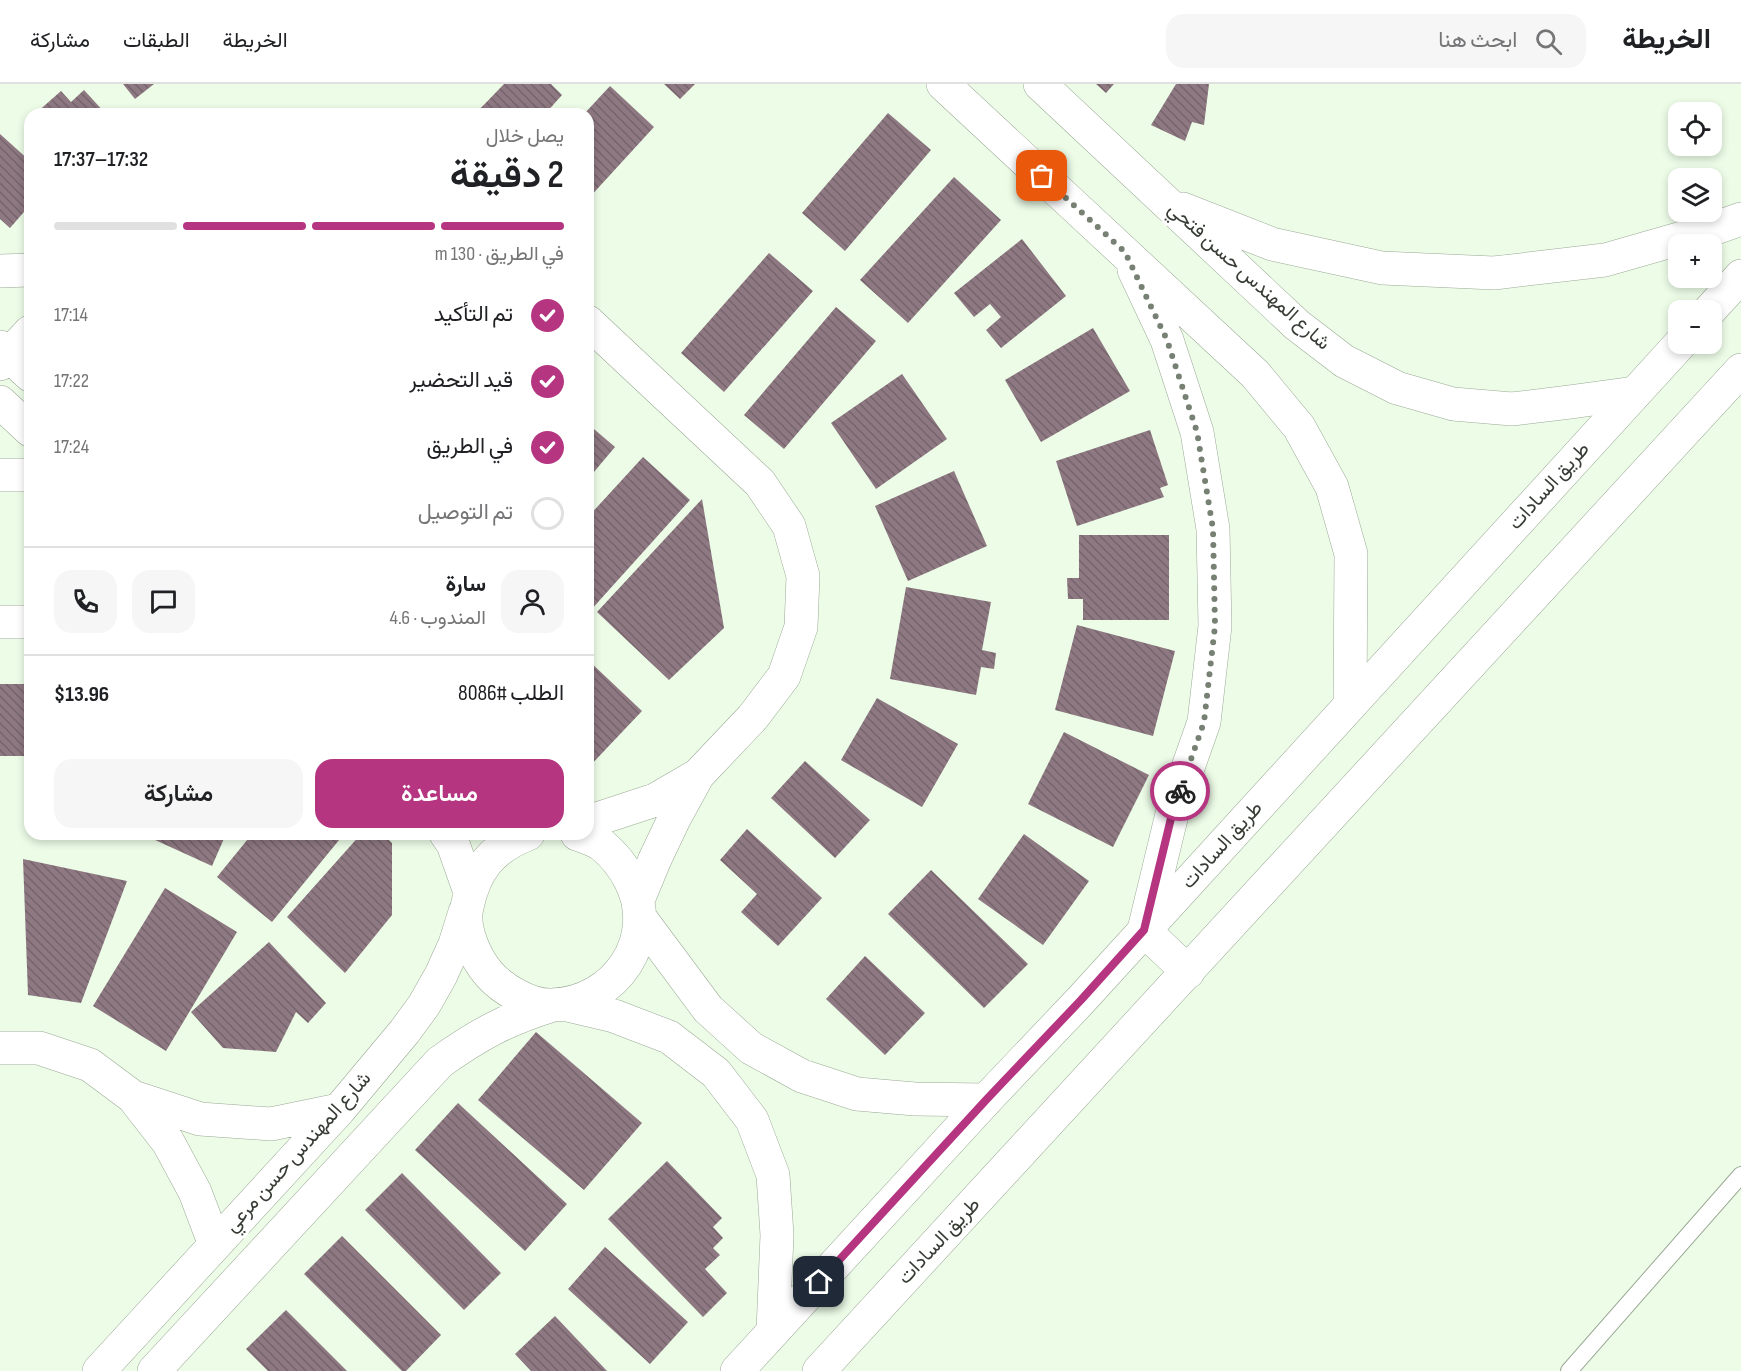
<!DOCTYPE html>
<html lang="ar">
<head>
<meta charset="utf-8">
<style>
	:root { --surface:#fff; --page:#f6f6f6; --text:#202124; --muted:#757577; --line:#e0e0e0; --accent:#b53581 }
	body { margin:0; font-family:"Sofia Sans Condensed",Vazirmatn,sans-serif; background:var(--page); color:var(--text); direction:rtl; height:100vh; display:flex; flex-direction:column; font-size:22px; white-space:nowrap }
	* { box-sizing:border-box; margin:0 }
	p { font-size:20px; color:var(--muted) }
	.icon { flex:none; width:33px; height:33px; fill:none; stroke:currentColor; stroke-width:2; stroke-linecap:round; stroke-linejoin:round }
	.map { position:relative; flex:1; overflow:hidden; direction:ltr }
	.panel { position:absolute; left:24px; top:24px; width:570px; height:732px; display:flex; flex-direction:column; background:var(--surface); border-radius:18px; box-shadow:0 3px 9px #0003; direction:rtl }
	.panel>* { flex:none }
	.fabs { position:absolute; left:1668px; top:18px; display:grid; gap:12px }
	.fabs a { display:grid; place-items:center; width:54px; height:54px; border-radius:12px; background:var(--surface); box-shadow:0 3px 9px #0003; font-size:30px }
	.pin { position:absolute; display:grid; place-items:center; width:51px; height:51px; color:#fff; margin:-26px; border-radius:12px; box-shadow:0 3px 9px #0006 }
	.courier { position:absolute; display:grid; place-items:center; width:60px; height:60px; margin:-30px; border:4px solid #b53581; border-radius:50%; background:#fff; color:#222; box-shadow:0 2px 8px #0007 }
	.summary em { font-style:normal; font-weight:600 }
	.summary div { display:flex; flex-direction:column-reverse }
	.summary { display:flex; align-items:center; justify-content:space-between; height:102px; padding:0 30px }
	h1 { font-size:39px; font-weight:600; line-height:45px }
	.bar { display:grid; grid-template-columns:repeat(4,1fr); gap:9px 6px; align-content:center; height:72px; padding:0 30px }
	.bar i { height:8px; border-radius:4px; background:var(--line) }
	.bar .on { background:var(--accent) }
	.bar p { grid-column:span 4 }
	.line { display:flex; align-items:center; gap:15px; padding:0 30px; border-top:2px solid var(--line) }
	.line div { flex:1 }
	.round { display:grid; place-items:center; flex:none; width:63px; height:63px; border-radius:18px; background:var(--page) }
	ol { padding:0 30px; list-style:none }
	li { display:flex; align-items:center; gap:18px; height:66px }
	li p { margin-inline-start:auto }
	li .icon { padding:6px; border-radius:50%; background:var(--accent); color:#fff; stroke-width:4 }
	li:last-child { color:var(--muted) }
	li i { width:33px; height:33px; border:3px solid var(--line); border-radius:50% }
	.button { display:flex; gap:12px; margin-top:auto; padding:12px 30px }
	.button a { flex:1; height:69px; border-radius:18px; background:var(--accent); color:#fff; font-size:24px; font-weight:600; line-height:69px; text-align:center }
	.button a+a { background:var(--page); color:var(--text) }
	header { display:flex; align-items:center; gap:36px; box-sizing:border-box; height:84px; padding:0 30px; background:var(--surface); border-bottom:2px solid var(--line) }
	header strong { font-size:28px }
	nav { display:flex; gap:33px; margin-inline-start:auto; font-size:21px }
	.search { width:420px; height:54px; background:var(--page); display:flex; align-items:center; gap:15px; box-sizing:border-box; padding:0 21px; border-radius:18px; color:var(--muted); font-size:22px }
	.map>svg:first-child { display:block }
</style>
</head>
<body>
<header>
<strong>الخريطة</strong>
<div class="search"><svg class="icon" aria-label="search" viewBox="0 0 24 24"><circle cx="10" cy="10" r="6"/><path d="M15 15l6 6"/></svg>ابحث هنا</div>
<nav><a>الخريطة</a><a>الطبقات</a><a>مشاركة</a></nav>
</header>
<div class="map">
<svg width="1741" height="1287" viewBox="0 0 1741 1287">
	<defs>
		<pattern id="building-back-hatch" width="6" height="6" patternUnits="userSpaceOnUse" patternTransform="scale(1.5)"><rect width="6" height="6" fill="#8e7882"/><path d="M-1 5l2 2M0 0l6 6M5-1l2 2" fill="none" stroke="#75646b"/></pattern>
	</defs>
	<rect width="100%" height="100%" fill="#ecfce7"/>
	<path fill="url(#building-back-hatch)" d="M123,0h31l-19,15z
		M504,0h47l11,11 -17,19h-70z
		M664,0h31l-15,15z
		M1096,0h18l-8,9z
		M1176,0h33l-5,41 -12,-3 -7,19 -34,-16z
		M610,2l44,41 -66,72v-85h-4z
		M84,6l22,24h-71l26,-23 10,11z
		M888,29l43,37 -86,101 -43,-38z
		M0,50l30,27v44l-20,23 -10,-9z
		M954,93l47,43 -93,103 -48,-43z
		M1022,155l44,57 -65,52 -15,-18 15,-13 -11,-13 -16,13 -20,-24z
		M769,169l44,38 -89,101 -43,-39z
		M836,223l40,34 -92,108 -40,-34z
		M1093,244l37,63 -89,51 -36,-62z
		M902,290l45,65 -71,50 -45,-66z
		M588,340l27,23 -27,32z
		M1150,346l18,55 -8,3 4,9 -87,29 -21,-65z
		M643,373l47,43 -100,111 -2,-2v-92z
		M954,387l33,75 -79,35 -33,-75z
		M702,415l22,129 -55,52 -72,-68z
		M1079,451h90v85h-86v-21h-15l-1,-21h12z
		M906,503l85,15 -9,48 14,3 -2,16 -13,-2 -5,28 -86,-16z
		M1077,541l98,26 -22,85 -98,-26z
		M588,576l54,51 -54,57z
		M0,600h30v72h-30z
		M877,614l81,46 -36,63 -81,-47z
		M1064,648l85,43 -36,72 -85,-43z
		M805,677l65,59 -35,38 -64,-60z
		M747,745l75,69 -44,48 -37,-34 16,-18 -37,-34z
		M142,750h84l-14,32z
		M252,750h92l-72,88 -55,-45z
		M361,750h22l9,9v72l-47,58 -58,-56z
		M1024,750l65,47 -46,64 -65,-46z
		M23,775l104,22 -46,122 -53,-8z
		M931,786l97,94 -44,44 -96,-94z
		M165,804l72,44 -71,119 -73,-45z
		M269,858l57,61 -18,20 -12,-11 -20,40 -53,-4 -32,-36z
		M865,872l60,57 -40,42 -59,-56z
		M536,948l106,91 -58,67 -106,-90z
		M458,1019l109,101 -42,47 -110,-101z
		M667,1077l55,57 -9,9 10,11 -10,10 7,7 -15,14 22,24 -24,24 -95,-98z
		M402,1089l99,100 -37,37 -99,-100z
		M342,1152l99,99 -35,36h-4l-98,-97z
		M605,1163l83,75 -38,42 -82,-75z
		M286,1226l61,61h-79l-22,-22z
		M555,1232l52,55h-76l-16,-17z"/>
	<g fill="none" stroke-linecap="round" stroke-linejoin="round">
		<defs>
			<path id="lane" d="M1569,1287l172,-196"/>
			<path id="street" d="M943,0l312,290 44,53 33,60 19,67 -1,150
				M1040,0l257,241 47,36 53,27 56,16 59,5 58,-7 65,-9
				M1183,125l89,35 110,24 112,5 111,-13 108,-31 28,-10
				M1134,186l33,70 30,92 16,97 2,97 -11,96 -31,88 -29,120
				M0,187l30,-1
				M588,238l172,161 29,43 14,50 -2,51 -17,49 -31,41 -55,58 -23,42 -20,42 -17,41
				M0,263l30,28
				M0,280l30,-32
				M0,318l30,28
				M0,391h30
				M0,538h30
				M588,738l67,-22 43,-25
				M446,750l7,10 17,48
				M528,750c-36,14 -53,35 -61,73 -5,21 8,51 22,67 13,15 41,32 63,31 64,-2 108,-67 78,-125 -7,-14 -16,-25 -28,-35 -7,-5 -17,-8 -25,-11
				M641,835l67,90 43,39 51,28 55,18 58,5 71,1
				M563,920l51,12 55,21 47,36 36,47 21,55 4,60 -4,96
				M0,964h39l51,17 43,32 35,45 27,50 20,53
				M133,1013l67,22 71,5 68,-14
				M99,1287l240,-261 66,-79 19,-26 17,-30 14,-31 10,-32
				M154,1287l286,-309c38,-27 65,-42 110,-56"/>
			<path id="secondary" d="M1710,226l31,-34
				M1144,846l44,42
				M737,1287l249,-271 95,-100 599,-656
				M819,1287l922,-1001"/>
		</defs>
		<use href="#lane" stroke="#9ba996" stroke-width="18"/>
		<use href="#street" stroke="#9ba996" stroke-width="34"/>
		<use href="#secondary" stroke="#9ba996" stroke-width="34"/>
		<use href="#lane" stroke="#fff" stroke-width="16"/>
		<use href="#street" stroke="#fff" stroke-width="33"/>
		<use href="#secondary" stroke="#fff" stroke-width="33"/>
	</g>
	<g fill="none" stroke-linecap="round" stroke-linejoin="round">
		<path stroke="#768073" stroke-width="6" stroke-dasharray="0 10.8" d="M1042,92l83,76 42,88 30,92 16,97 2,97 -11,96 -24,69"/>
		<path stroke="#b53581" stroke-width="8" d="M819,1198l167,-182 95,-100 63,-70 29,-120 7,-19"/>
	</g>
	<g text-anchor="middle" dominant-baseline="central" stroke-width="6" stroke-linejoin="round" paint-order="stroke">
		<g font-size="20" fill="#373d35" stroke="#fff">
			<text transform="translate(1249 192) rotate(42)">شارع المهندس حسن فتحي</text>
			<text transform="translate(1549 402) rotate(-48)">طريق السادات</text>
			<text transform="translate(1222 761) rotate(-48)">طريق السادات</text>
			<text transform="translate(298 1068) rotate(-48)">شارع المهندس حسن مرعي</text>
			<text transform="translate(939 1157) rotate(-47)">طريق السادات</text>
		</g>
	</g>
</svg>
<div class="fabs">
<a><svg class="icon" aria-label="locate" viewBox="0 0 24 24"><circle cx="12" cy="12" r="6"/><path d="M12 2v4M12 18v4M2 12h4M18 12h4"/></svg></a>
<a><svg class="icon" aria-label="layers" viewBox="0 0 24 24"><path d="M12 4l9 5-9 5-9-5zM3 14l9 5 9-5"/></svg></a>
<a>+</a>
<a>−</a>
</div>
<div class="pin" style="left:1042px;top:92px;background:#ea580c"><svg class="icon" aria-label="bag" viewBox="0 0 24 24"><path d="M5 8h14l-1 12H6zM9 8a3 3 0 0 1 6 0"/></svg></div>
<div class="pin" style="left:819px;top:1198px;background:#1f2937"><svg class="icon" aria-label="home" viewBox="0 0 24 24"><path d="M3 11l9-7 9 7M6 9v11h12V9"/></svg></div>
<div class="courier" style="left:1180px;top:707px"><svg class="icon" aria-label="bike" viewBox="0 0 24 24"><circle cx="6" cy="16" r="4"/><circle cx="18" cy="16" r="4"/><path d="M6 16l4-8h5l3 8M10 8l3 8H6M13 5h3"/></svg></div>
<section class="panel">
<div class="summary"><div><h1>2 دقيقة</h1><p>يصل خلال</p></div><em>17:32–17:37</em></div>
<div class="bar"><i class="on"></i><i class="on"></i><i class="on"></i><i></i><p>في الطريق · 130 m</p></div>
<ol>
<li><svg class="icon" aria-label="check" viewBox="0 0 24 24"><path d="M5 12l5 5 9-10"/></svg>تم التأكيد<p>17:14</p></li>
<li><svg class="icon" aria-label="check" viewBox="0 0 24 24"><path d="M5 12l5 5 9-10"/></svg>قيد التحضير<p>17:22</p></li>
<li><svg class="icon" aria-label="check" viewBox="0 0 24 24"><path d="M5 12l5 5 9-10"/></svg>في الطريق<p>17:24</p></li>
<li><i></i>تم التوصيل</li>
</ol>
<div class="line" style="height:108px"><a class="round"><svg class="icon" aria-label="person" viewBox="0 0 24 24"><circle cx="12" cy="8" r="4"/><path d="M4 21q1-7 8-7t8 7"/></svg></a><div><b>سارة</b><p>المندوب · 4.6</p></div><a class="round"><svg class="icon" aria-label="chat" viewBox="0 0 24 24"><path d="M4 5h16v11H9l-5 4z"/></svg></a><a class="round"><svg class="icon" aria-label="phone" viewBox="0 0 24 24"><path d="M5 4h4l2 5-3 2q2 4 5 5l2-3 5 2v4C11 20 4 13 5 4z"/></svg></a></div>
<div class="line" style="height:78px"><div>الطلب #8086</div><b>$13.96</b></div>
<div class="button"><a>مساعدة</a><a>مشاركة</a></div>
</section>
</div>
</body>
</html>
